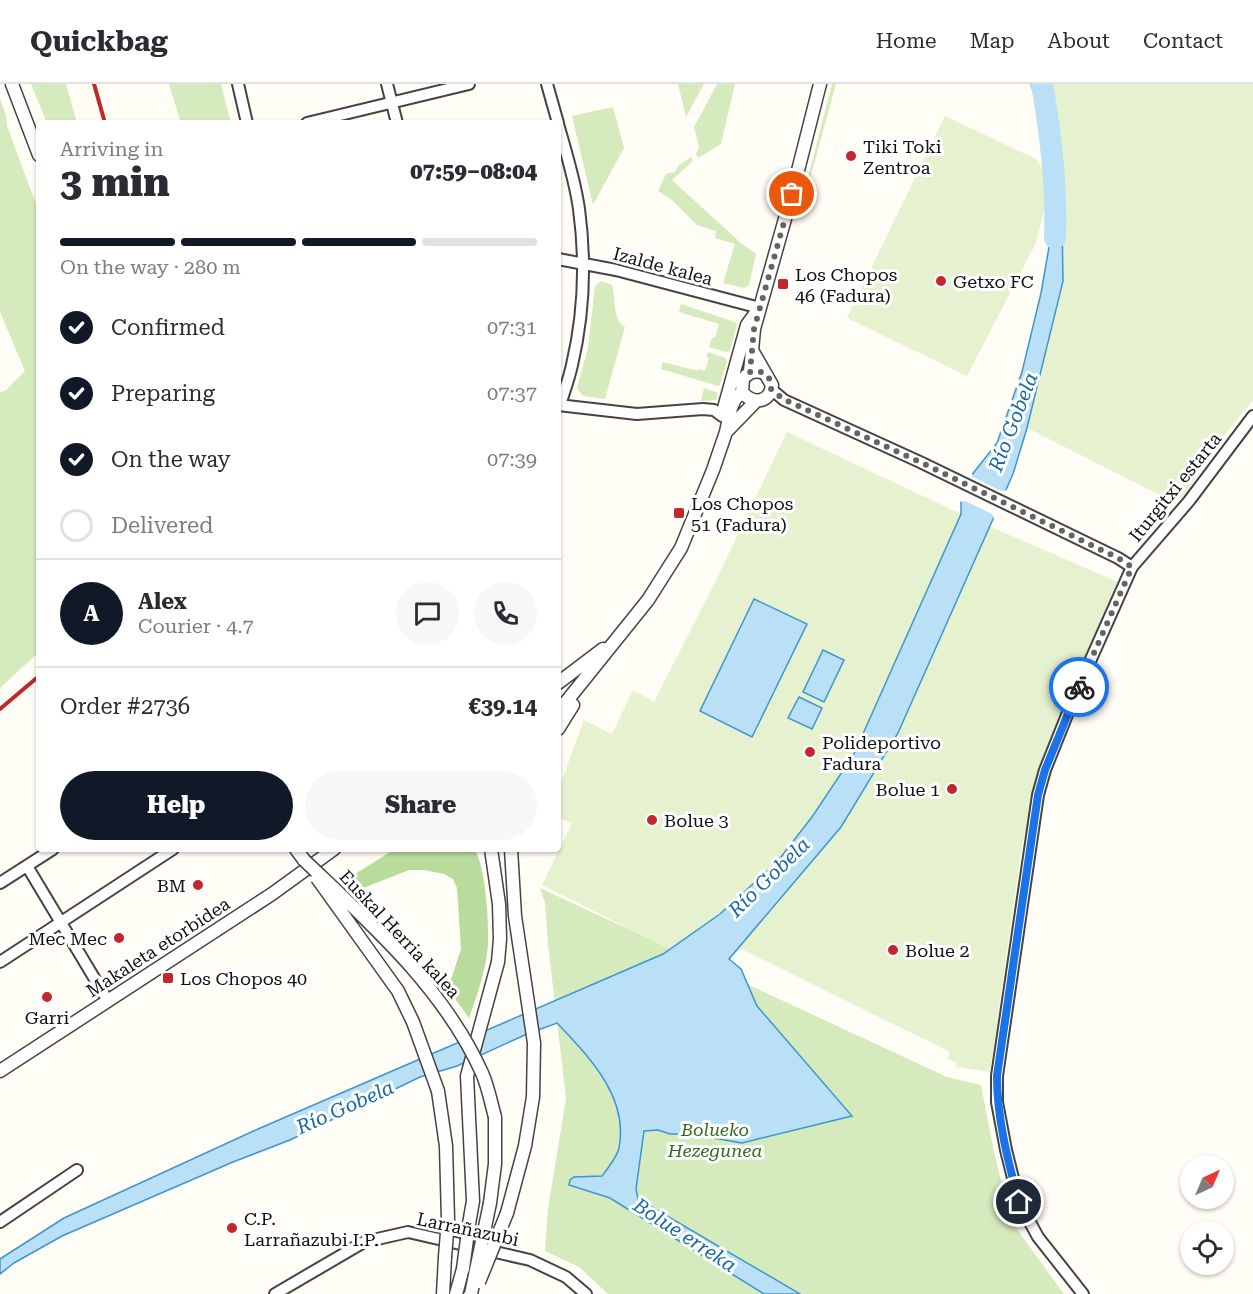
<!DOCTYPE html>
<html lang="en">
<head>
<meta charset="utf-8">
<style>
	:root { --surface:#fff; --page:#f7f7f7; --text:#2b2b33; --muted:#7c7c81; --line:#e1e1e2; --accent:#111827 }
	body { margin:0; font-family:"Roboto Serif",serif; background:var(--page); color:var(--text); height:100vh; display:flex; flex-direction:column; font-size:22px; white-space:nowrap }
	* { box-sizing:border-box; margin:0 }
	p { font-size:20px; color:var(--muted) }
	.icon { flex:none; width:33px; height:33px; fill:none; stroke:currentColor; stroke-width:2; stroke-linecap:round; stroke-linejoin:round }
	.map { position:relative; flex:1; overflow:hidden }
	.details { position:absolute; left:36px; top:36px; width:525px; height:732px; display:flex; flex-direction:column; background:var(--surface); border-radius:6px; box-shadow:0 2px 4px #0004 }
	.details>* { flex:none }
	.needle { width:39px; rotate:44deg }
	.buttons { position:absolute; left:1180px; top:1071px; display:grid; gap:12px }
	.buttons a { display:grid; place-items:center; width:54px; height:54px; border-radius:50%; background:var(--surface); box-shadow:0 2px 4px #0004; font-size:30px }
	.pin { position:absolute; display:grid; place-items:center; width:51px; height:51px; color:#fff; margin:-26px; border:3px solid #fff; border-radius:50%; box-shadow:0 2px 6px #0007 }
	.courier { position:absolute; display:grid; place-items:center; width:60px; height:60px; margin:-30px; border:4px solid #1a73e8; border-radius:50%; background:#fff; color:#222; box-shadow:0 2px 8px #0007 }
	.summary em { font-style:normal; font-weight:800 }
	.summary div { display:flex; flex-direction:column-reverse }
	.summary { display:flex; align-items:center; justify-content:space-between; height:102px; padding:0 24px }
	h1 { font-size:39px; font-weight:800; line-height:45px }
	.bar { display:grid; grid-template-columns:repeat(4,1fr); gap:9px 6px; align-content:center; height:72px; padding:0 24px }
	.bar i { height:8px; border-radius:4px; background:var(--line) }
	.bar .current { background:var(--accent) }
	.bar p { grid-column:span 4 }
	.line { display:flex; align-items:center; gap:15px; padding:0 24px; border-top:2px solid var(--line) }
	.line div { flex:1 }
	.round { display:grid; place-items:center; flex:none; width:63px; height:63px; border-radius:32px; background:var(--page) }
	ol { padding:0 24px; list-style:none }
	li { display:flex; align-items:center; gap:18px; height:66px }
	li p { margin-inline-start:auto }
	li .icon { padding:6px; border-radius:50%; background:var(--accent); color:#fff; stroke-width:4 }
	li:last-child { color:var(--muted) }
	li i { width:33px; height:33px; border:3px solid var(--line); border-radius:50% }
	.cta { display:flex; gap:12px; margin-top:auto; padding:12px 24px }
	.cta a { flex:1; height:69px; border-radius:36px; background:var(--accent); color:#fff; font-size:24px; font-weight:800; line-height:69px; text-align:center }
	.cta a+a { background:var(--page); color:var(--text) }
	header { display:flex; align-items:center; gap:36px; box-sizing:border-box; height:84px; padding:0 30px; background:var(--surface); border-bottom:2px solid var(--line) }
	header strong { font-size:28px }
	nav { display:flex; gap:33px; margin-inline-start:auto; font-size:21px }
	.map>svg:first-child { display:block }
</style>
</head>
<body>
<header>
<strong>Quickbag</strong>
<nav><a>Home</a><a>Map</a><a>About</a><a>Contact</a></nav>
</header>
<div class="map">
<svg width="1253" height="1210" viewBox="0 0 1253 1210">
	<rect width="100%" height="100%" fill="#fffdf5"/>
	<path fill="#d5ebbd" d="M31,0h35l11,39h-30z
		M169,0h52l10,39h-50z
		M678,0h26l-18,33z
		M717,0h18l-14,60 -23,14 -2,-4 3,-7 -5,-20z
		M832,0h4l-29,106 -2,-1z
		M0,15l6,16 1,11 32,86v440l-39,36v-296l5,-1 20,-20 -25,-59z
		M613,23l11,41 -31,57 -21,-89z
		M691,73l2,4 -21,19 70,64 14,10 -7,31 -5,3 -21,-5 12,-39 -20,-6 1,-7 -19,-6 -25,-25 -14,-9 8,-17 9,-2 4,-7z
		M601,197l11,4c4,13 0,35 13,42l-20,72 -22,-3 -6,-8 11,-40 7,-62z
		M681,220l54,18 2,3 -7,26 -4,1 -17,-5 3,-9h3l4,-14 -40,-12z
		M708,268l17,6 2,3 -7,24 -2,1 -57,-17 2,-7 35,9 1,-2 6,2 4,-13 -3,-1z
		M704,304l14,5 -2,7 -15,1z
		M540,804l407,189 34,8 13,67 17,69 53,73h-456l-29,-27 -34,-16 3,-42 18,-111 -18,-154 -3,-41z"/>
	<path fill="#b9dc9c" d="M395,765h79c12,17 15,75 14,96 -2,25 -11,50 -19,73l-21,-29 13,-40 -4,-61 -4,-9 -9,-5 -20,-4h-15l-53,21 -9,-12z"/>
	<path fill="#e6f2cf" d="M1030,0h223v316l-32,39 -5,1 -31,57 -13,4 -145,-73 36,-147 -2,-125 -10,-68z
		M945,32l91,43 7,11 4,15 -2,22 -9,36 -69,133 -120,-58z
		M787,348l174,82 157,68 -77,188 -19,75 -32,227 -34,-5 1,-4 -10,-4 3,-7 -207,-102 -74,-1 -127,-64 30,-62 -14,-6v-26l26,-71 28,14 21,-44 21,12 62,-122z"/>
	<path fill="#b9e0f7" stroke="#3f96cf" stroke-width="1.5" d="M1031,0h20l1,4 9,68 2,125 -36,147 -14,46 -115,259 -57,94 -112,132 12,10 16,37 95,110 -110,27 -52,-9h-20l-12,-4 -14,1 -8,58 2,10 162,95h-36l-154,-96 -41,-13 1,-5 4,-3 28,-1c6,-8 15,-19 17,-28 10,-51 -30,-91 -62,-125l-30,11 -70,32 -37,11 -130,63 -57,22 -171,74 -48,27 -14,11v-15l64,-41 194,-89 405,-175 57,-40 57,-52 35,-45 42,-63 107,-240v-19l10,-19 26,-33 25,-71 19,-79 19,-109z
		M754,515l53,25 -55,113 -52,-26z
		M823,566l21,10 -20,42 -21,-10z
		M799,613l23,11 -10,21 -24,-11z"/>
	<path fill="#fffdf5" d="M971,387l2,6 28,14 8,-1 -14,31 -3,-7 -27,-13 -7,1 2,-11z"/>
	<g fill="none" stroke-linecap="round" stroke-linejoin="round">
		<path stroke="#b9e0f7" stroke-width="22" d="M1042,0c9,51 15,102 13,154"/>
		<defs>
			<path id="minor" d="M238,0l9,39
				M387,0l10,39
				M547,0l11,39
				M307,39l162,-39
				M558,40c8,28 17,56 21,85 7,52 5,105 -7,156 -3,14 -8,27 -12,40
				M558,175l58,11 144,38
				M771,305l13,11 136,62 198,96 14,9
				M558,321l79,9 66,-5 11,1 8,6
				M27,782l81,135
				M0,799l53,-34
				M0,878l173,-113
				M0,1138l77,-52
				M275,1210l89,-52 44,-10 122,28 36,17 20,17
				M1083,1210l-45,-57 -19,-35 -13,-52 -9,-48v-26l41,-281 7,-25 30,-75 57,-128 57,-66 64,-85"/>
			<path id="tertiary" d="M12,0l27,71
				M753,268l19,33c-2,18 -19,20 -30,7l1,-13c6,-8 13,-9 21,-6
				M750,288l4,-43 38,-135 28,-110
				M724,324l23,-83 8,-11
				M726,348l30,-31
				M558,599l45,-34
				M558,628l90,-112 33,-52 32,-78 13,-38 5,-24 4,-9 7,-7
				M558,645l15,-24
				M296,765l8,11
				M0,987l272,-177 62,-45
				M438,1007l8,55 2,74
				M490,1119l5,-39v-47
				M507,1129l18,-67 8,-49 1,-54 -19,-127 -4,-67
				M469,1140l4,-23 -6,-125 31,-114 2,-23 -1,-35 -8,-55
				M443,1210l2,-37
				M456,1210l7,-25"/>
		</defs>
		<use href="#minor" stroke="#444" stroke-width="14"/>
		<use href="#tertiary" stroke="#444" stroke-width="15"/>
		<use href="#minor" stroke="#fff" stroke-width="10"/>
		<use href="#tertiary" stroke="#fff" stroke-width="12"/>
		<path stroke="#c4262e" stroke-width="4" d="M94,0l11,39
			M0,625l39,-33"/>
		<defs>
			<path id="tertiary-bridge" d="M304,776c66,63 140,128 178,213 6,13 9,30 13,44
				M317,794l81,113 15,31 25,69
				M445,1173l3,-37
				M463,1185l6,-45
				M479,1198l28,-69
				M471,1210l19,-91"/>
		</defs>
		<use href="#tertiary-bridge" stroke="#444" stroke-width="15" stroke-linecap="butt"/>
		<use href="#tertiary-bridge" stroke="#fff" stroke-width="12"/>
	</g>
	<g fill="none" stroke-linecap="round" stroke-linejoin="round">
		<path stroke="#646461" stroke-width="6" stroke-dasharray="0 10.8" d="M792,110l-38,135 -4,43c13,-3 22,4 21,17l12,10 137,63 198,96 14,9 -53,120"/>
		<path stroke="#1a73e8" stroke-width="8" d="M1019,1118c-11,-41 -22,-83 -22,-126l41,-281 7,-25 34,-83"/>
	</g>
	<g fill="#c4262e" stroke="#fff" stroke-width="2">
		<circle cx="851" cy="72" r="6"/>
		<circle cx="941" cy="197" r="6"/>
		<rect x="777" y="194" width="12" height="12" rx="3"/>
		<rect x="673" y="423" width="12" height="12" rx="3"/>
		<circle cx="810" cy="668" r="6"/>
		<circle cx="952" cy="705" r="6"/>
		<circle cx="652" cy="736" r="6"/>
		<circle cx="198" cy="801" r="6"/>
		<circle cx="119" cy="854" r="6"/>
		<circle cx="893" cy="866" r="6"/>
		<rect x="162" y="888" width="12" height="12" rx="3"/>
		<circle cx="47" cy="913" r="6"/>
		<circle cx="232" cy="1144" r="6"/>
	</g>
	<g text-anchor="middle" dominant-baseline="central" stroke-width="6" stroke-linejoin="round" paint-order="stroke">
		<g font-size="18" fill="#111" stroke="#fff" text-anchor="start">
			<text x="863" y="62">Tiki Toki<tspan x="863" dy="21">Zentroa</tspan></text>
			<text x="795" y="190">Los Chopos<tspan x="795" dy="21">46 (Fadura)</tspan></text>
			<text x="953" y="197">Getxo FC</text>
			<text x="691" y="419">Los Chopos<tspan x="691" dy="21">51 (Fadura)</tspan></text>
			<text x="822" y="658">Polideportivo<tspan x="822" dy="21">Fadura</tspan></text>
			<text x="940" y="705" text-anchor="end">Bolue 1</text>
			<text x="664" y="736">Bolue 3</text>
			<text x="186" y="801" text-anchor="end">BM</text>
			<text x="107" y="854" text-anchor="end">Mec Mec</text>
			<text x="905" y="866">Bolue 2</text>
			<text x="180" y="894">Los Chopos 40</text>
			<text x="47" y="933" text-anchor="middle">Garri</text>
			<text x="244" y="1134">C.P.<tspan x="244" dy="21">Larrañazubi I.P.</tspan></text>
		</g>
		<g font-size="18" fill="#111" stroke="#fff">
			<text transform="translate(663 182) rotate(15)">Izalde kalea</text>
			<text transform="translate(1175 403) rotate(-51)">Iturgitxi estarta</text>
			<text transform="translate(400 850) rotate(47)">Euskal Herria kalea</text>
			<text transform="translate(158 863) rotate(-33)">Makaleta etorbidea</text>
			<text transform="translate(468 1145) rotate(12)">Larrañazubi</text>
		</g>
		<g font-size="18" font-style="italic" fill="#2f6b1f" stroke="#fff">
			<text x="715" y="1045">Bolueko<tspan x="715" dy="21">Hezegunea</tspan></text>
		</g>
		<g font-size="20" font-style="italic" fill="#1768a6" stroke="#fff">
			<text transform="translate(1013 338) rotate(-69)">Río Gobela</text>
			<text transform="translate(769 793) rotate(-44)">Río Gobela</text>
			<text transform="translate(345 1023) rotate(-24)">Río Gobela</text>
			<text transform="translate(685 1151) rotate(33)">Bolue erreka</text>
		</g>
	</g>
</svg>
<div class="buttons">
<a><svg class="needle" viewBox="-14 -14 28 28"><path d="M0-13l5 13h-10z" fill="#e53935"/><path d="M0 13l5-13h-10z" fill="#7c7c81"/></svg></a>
<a><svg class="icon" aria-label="locate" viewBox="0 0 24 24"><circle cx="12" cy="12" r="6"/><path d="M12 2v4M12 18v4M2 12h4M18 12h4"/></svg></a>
</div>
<div class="pin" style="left:792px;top:110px;background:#ea580c"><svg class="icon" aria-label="bag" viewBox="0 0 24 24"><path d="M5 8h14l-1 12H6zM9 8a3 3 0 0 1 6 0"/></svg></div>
<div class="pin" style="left:1019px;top:1118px;background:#1f2937"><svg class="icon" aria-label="home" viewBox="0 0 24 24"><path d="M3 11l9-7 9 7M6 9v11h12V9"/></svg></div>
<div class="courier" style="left:1079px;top:603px"><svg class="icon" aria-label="bike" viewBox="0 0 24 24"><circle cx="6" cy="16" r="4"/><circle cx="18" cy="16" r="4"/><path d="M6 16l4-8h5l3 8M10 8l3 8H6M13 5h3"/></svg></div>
<section class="details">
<div class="summary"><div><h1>3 min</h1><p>Arriving in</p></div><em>07:59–08:04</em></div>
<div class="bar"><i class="current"></i><i class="current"></i><i class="current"></i><i></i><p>On the way · 280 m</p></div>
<ol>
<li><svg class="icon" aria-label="check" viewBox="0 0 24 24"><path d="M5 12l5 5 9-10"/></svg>Confirmed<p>07:31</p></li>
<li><svg class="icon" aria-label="check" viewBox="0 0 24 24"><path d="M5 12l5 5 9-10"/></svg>Preparing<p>07:37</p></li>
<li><svg class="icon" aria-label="check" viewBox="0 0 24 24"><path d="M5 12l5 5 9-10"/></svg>On the way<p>07:39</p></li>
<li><i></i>Delivered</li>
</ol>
<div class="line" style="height:108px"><b class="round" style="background:var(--accent);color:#fff">A</b><div><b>Alex</b><p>Courier · 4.7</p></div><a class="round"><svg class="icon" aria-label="chat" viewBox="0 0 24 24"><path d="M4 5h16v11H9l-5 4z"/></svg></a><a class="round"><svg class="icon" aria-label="phone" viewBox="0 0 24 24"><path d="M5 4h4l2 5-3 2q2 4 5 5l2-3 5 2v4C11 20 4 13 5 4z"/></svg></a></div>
<div class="line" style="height:78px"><div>Order #2736</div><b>€39.14</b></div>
<div class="cta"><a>Help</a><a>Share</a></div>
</section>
</div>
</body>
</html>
